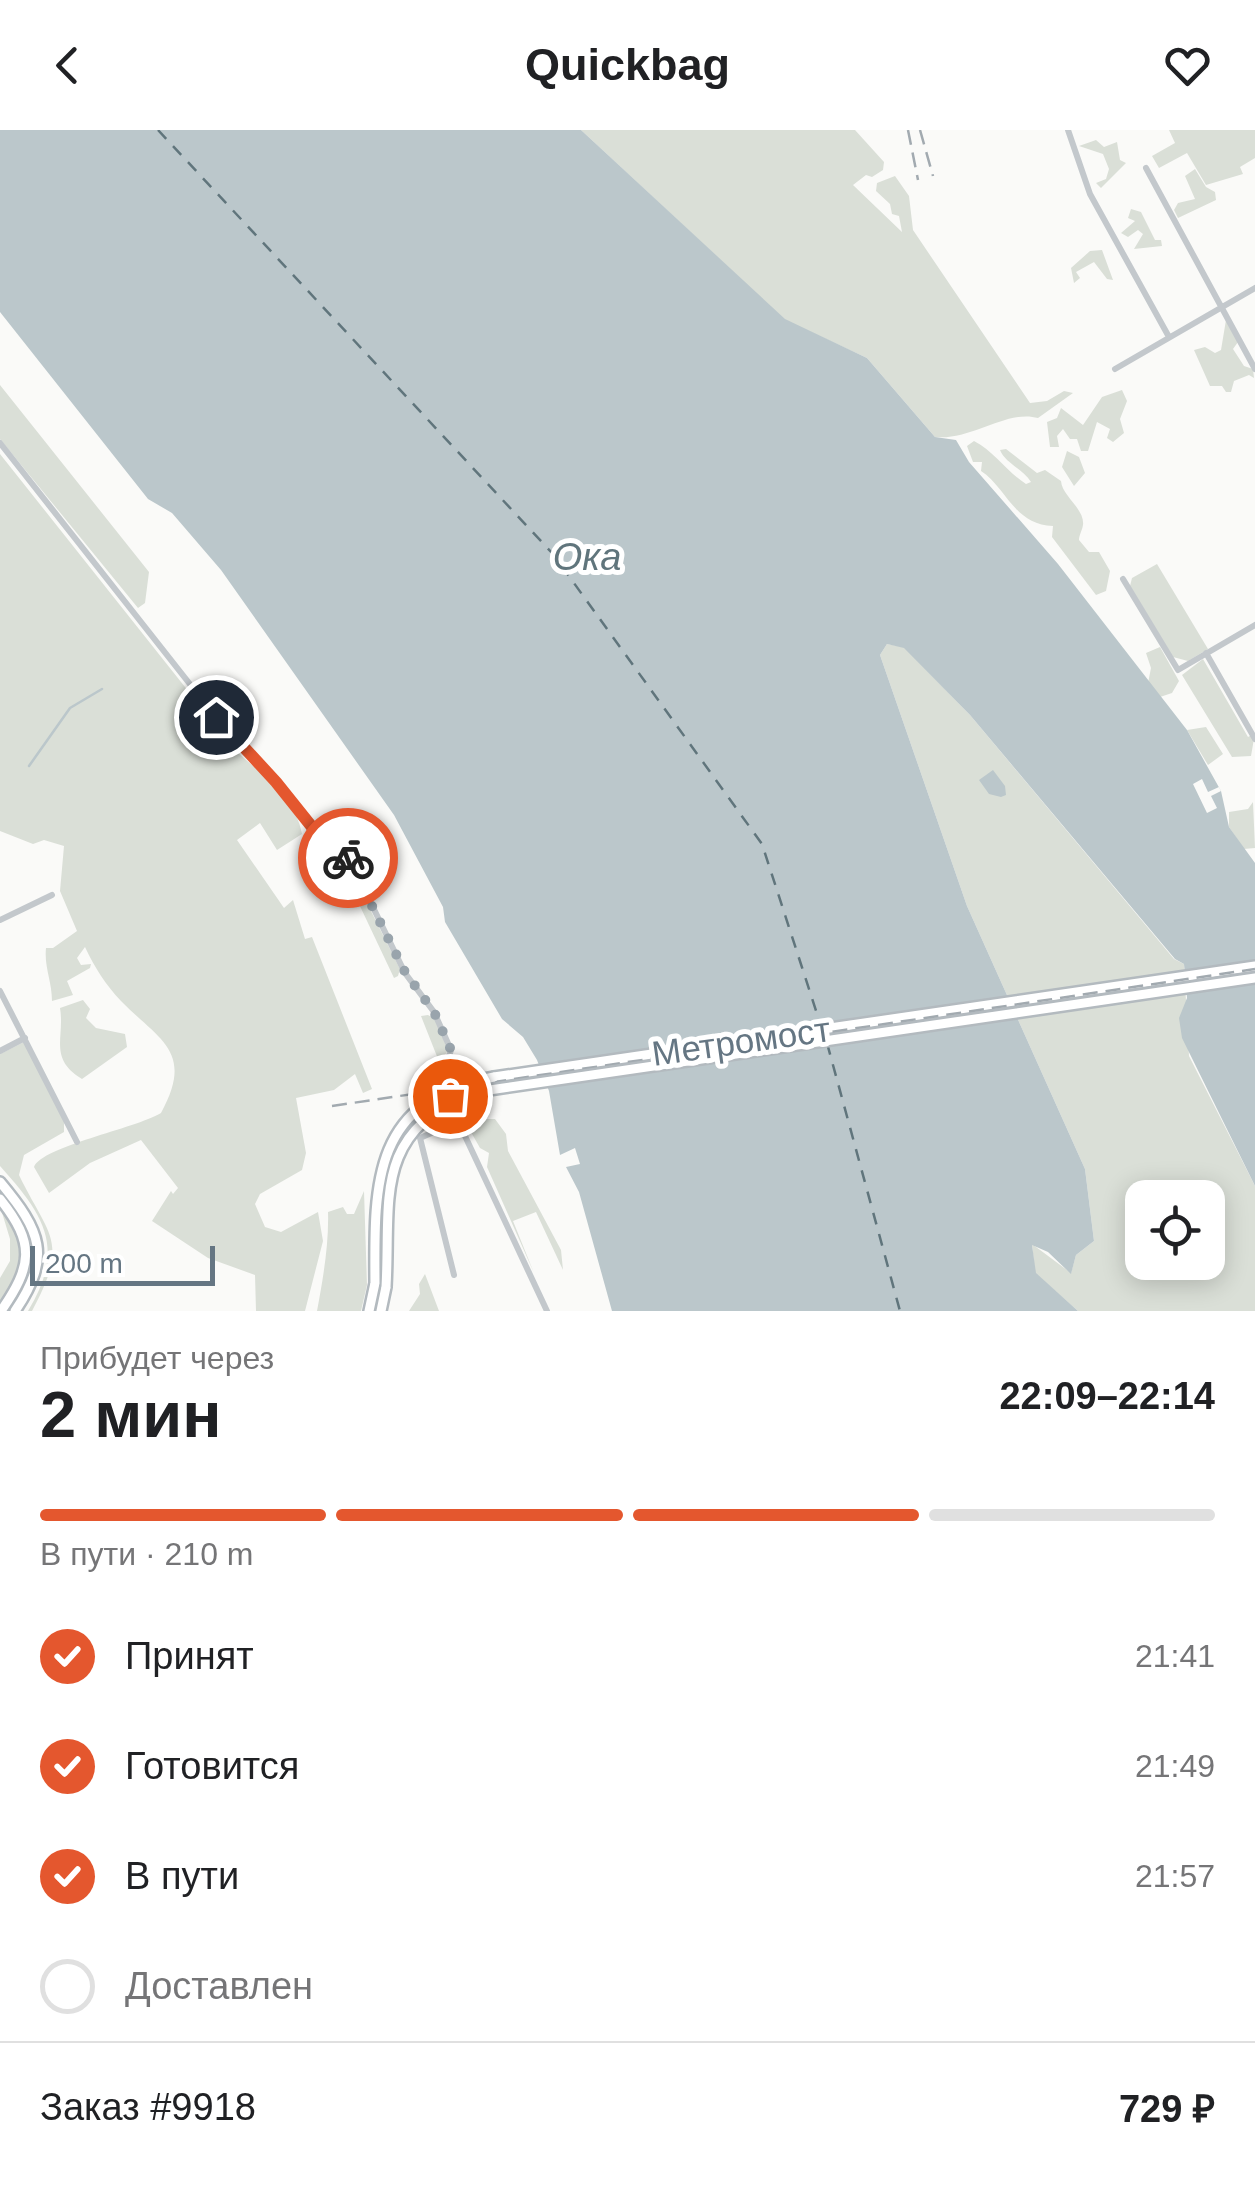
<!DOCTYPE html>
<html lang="ru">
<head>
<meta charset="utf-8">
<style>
	:root { --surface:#fff; --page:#f2f2f2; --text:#202124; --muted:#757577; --line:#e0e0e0; --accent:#e4572e }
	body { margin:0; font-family:Arial,sans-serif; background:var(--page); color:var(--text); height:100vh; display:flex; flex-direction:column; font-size:38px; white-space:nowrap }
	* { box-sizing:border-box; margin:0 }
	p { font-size:32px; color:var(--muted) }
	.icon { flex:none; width:55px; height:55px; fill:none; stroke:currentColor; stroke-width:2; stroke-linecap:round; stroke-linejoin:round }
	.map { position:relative; height:1181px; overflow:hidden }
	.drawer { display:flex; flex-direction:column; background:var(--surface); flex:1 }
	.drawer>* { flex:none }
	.tools { position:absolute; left:1125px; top:1050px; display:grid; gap:20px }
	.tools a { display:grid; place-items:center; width:100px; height:100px; border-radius:20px; background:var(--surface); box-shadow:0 5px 25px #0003; font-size:50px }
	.scale { position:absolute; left:30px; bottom:25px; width:185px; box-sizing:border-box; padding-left:10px; border:5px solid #657683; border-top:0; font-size:28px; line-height:35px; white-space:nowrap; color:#657683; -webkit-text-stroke:8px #fff; paint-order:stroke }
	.pin { position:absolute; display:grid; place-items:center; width:85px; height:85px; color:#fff; margin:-42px; border:5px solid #fff; border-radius:50%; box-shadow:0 2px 10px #0007 }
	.courier { position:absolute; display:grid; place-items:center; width:100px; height:100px; margin:-50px; border:8px solid #e4572e; border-radius:50%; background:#fff; color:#222; box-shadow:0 2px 12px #0007 }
	.head em { font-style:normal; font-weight:600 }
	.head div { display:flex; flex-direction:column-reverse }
	.head { display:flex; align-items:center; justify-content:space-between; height:170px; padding:0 40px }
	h1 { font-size:65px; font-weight:600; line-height:75px }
	.bar { display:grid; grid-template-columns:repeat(4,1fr); gap:15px 10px; align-content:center; height:120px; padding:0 40px }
	.bar i { height:12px; border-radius:8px; background:var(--line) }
	.bar .active { background:var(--accent) }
	.bar p { grid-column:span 4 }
	.line { display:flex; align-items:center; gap:25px; padding:0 40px; border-top:2px solid var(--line) }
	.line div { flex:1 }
	ol { padding:0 40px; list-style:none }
	li { display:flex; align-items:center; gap:30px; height:110px }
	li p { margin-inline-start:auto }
	li .icon { padding:10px; border-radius:50%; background:var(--accent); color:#fff; stroke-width:4 }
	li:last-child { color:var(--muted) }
	li i { width:55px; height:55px; border:5px solid var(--line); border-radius:50% }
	header { display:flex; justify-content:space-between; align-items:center; height:130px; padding:0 40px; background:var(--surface); font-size:45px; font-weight:600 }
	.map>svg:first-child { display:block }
</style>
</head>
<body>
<header><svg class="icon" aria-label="back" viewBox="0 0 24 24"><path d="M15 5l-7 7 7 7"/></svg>Quickbag<svg class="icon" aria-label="heart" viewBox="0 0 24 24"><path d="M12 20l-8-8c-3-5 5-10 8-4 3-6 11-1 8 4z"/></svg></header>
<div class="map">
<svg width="1255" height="1181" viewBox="0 0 1255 1181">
	<rect width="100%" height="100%" fill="#fafaf8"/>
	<path fill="#dadfd7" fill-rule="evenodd" d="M581,0h274l29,32 -1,8 -11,7 -6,-2 -13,10 49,47 -3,-16 -7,-2 -2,-10 -14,-13 1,-8 18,-7 14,20 4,34 117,173 17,-2 17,-10 9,2 -35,25c-31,-9 -67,23 -103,19l-68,-79 -82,-38z
		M1169,0h86v28l-15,9 3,7 -37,11 -19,-32 -28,15 -7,-12 23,-13z
		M1096,10l8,7 13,-5 3,18 6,3 -25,25 -5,-5 10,-4 3,-10 -6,-15 -24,-8z
		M1195,39l11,18 9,5 1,8 -38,18 -4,-8 4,-7 17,-4 -10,-23z
		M1131,79l10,3 14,28h6l1,6 -28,3 9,-15 -5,-4 -10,7 -7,-4 14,-12 -7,-3z
		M1102,120l11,30 -6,-1 -13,-17 -18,10 4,6 -6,5 -3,-15 19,-17z
		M1226,190l12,22 -5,7 11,17 9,3 1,9 -5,-3 -15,6 -3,11h-5l-4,-6h-12l-16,-36 11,-3 10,6 6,-3z
		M0,255l149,187 -4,31 -7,5 -138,-169z
		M1122,260l5,11 -7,18 4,14 -11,9 -6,-4 3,-9 -13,-7 -9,29h-7l-4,-12h-7l-7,-10 -6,7 2,11h-9l-3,-25 10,-4 4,-10 22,17 19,-28z
		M974,311c21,11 32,30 52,43l5,-2c-8,-13 -26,-19 -31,-32l6,-1 31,24 8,-3 16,11c1,15 24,28 22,44 -1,6 -4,10 -4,15l10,12h10l11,19 -4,20 -10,4 -44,-58 1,-11c-39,-1 -47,-39 -72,-55l1,-9h-9l-6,-16z
		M1067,321l12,6 6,16 -11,13 -12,-19z
		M0,324l235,296c28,26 61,48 67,84l-25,16 -17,-27 -23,17 47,68 9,-8 12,39 7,-2 60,152 -9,4 -8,-19 -21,16 -38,8 10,55 -4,17 -42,24 -5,10 10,23 16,5 37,-20 5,29 -18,70h-49l-1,-36 -47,-17 -56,-37 19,-30 2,3 5,-6 -37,-48 -51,23 -41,30 -15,-26c9,-21 100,-38 127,-54 34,-62 -2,-73 -40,-112 -16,-17 -26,-33 -36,-54l-8,11 4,7 10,-1 -1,4 -23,13 6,14 -21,6c0,-20 -8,-34 -6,-53h7l24,-17 -17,-40 4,-45 -20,-6 -11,4 -33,-13z
		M1157,434l51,85 -20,12 -15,-4 -43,-71 2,-8z
		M887,514l17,3 66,68 204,244 10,5 5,92 66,130v125h-177l-43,-38 -3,-29 39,29 5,-18 18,-14 -9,-72 -118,-263 -87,-251zM1142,1068h66v64h-66z
		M1160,517l19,34 -7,12 -12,4 -12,-14 3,-15 -5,-15z
		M1203,529l45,78 7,-4 -4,23 -19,1 -50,-82z
		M1206,597l17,27 -15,11 -21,-35z
		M1253,672l2,46 -11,1 -15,-22v-15l19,-3z
		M341,736l8,1 51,102 -2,7 -4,2z
		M83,870l7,9 -4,9 10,10 29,6 2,13 -45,32c-34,-21 -17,-41 -22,-71z
		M428,885l7,4 13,31 -8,14 -19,-48z
		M24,912l40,79v11l-40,23 -5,20c30,62 51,65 13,136h-4c38,-63 17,-95 -28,-145v-112z
		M475,989h20l11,15 2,17 53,99 2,20 -27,-58 -23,9 21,52 -47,-106 2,-14 -9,-5 -13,-23z
		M364,1061l3,94 -6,26h-44c6,-32 12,-67 11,-99l15,-5 4,7h7z
		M0,1076c28,37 23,61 0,99v-27l10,-17v-22z
		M425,1144l14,37h-30l11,-17 -1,-10z"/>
	<path fill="#bbc7cb" d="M0,0h581l204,189 82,39 68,79 21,3 13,22 89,102 129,166 34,61 8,36 26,36v323l-73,-148 -3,-20 8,-20 -3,-34 -9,-5 -205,-244 -66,-67 -17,-4 -7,11 87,251 118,263 9,72 -18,14 -5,19 -23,-22 -16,-7 4,28 42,38h-466l-33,-119 -13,-25 14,-3 -5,-16 -15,7 -11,-64 -12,-31 -14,-23 -21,-18 -57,-97 -2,-15 -49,-92 -173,-245 -49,-57 -24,-14 -148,-187z
		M993,640l12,16 1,9 -5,2 -12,-3 -10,-14z"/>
	<path fill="#fafaf8" d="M1202,649l6,13 11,-5 2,4 -10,5 6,12 -10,5 -14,-29z
		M1014,867l9,19 -482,70 -7,-19z"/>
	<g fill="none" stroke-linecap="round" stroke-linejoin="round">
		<path stroke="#bbc7cb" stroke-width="2.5" d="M29,636l41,-58 32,-19"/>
		<path stroke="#60757c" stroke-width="2.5" stroke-dasharray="12 10" stroke-linecap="butt" d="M158,0l395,424 209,290 59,182
			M827,913l73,268"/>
		<defs>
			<path id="secondary" d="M494,947l761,-111
				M0,1052c41,49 52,74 15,129
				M0,1069c36,45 32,67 1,112
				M369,1181l6,-28
				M381,1181l5,-24"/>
		</defs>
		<use href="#secondary" stroke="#b3babf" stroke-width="14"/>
		<path stroke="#c3c8cc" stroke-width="6" d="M1068,0l22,64 79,143
			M1146,38l109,201
			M1115,239l140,-81
			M0,313l230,292 46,47 56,70 17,6 56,115 29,39 17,38 -9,26 23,60 82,175
			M1123,449l55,91 77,-45
			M1206,523l49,86
			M0,790l52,-25
			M0,861l77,151
			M0,921l25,-13
			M454,1145l-34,-137 41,-18"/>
		<use href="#secondary" stroke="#fff" stroke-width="9"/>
		<path stroke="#a2aab0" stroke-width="2.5" stroke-dasharray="15 8" stroke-linecap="butt" d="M908,0l10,50
			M920,0l13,46
			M332,976l923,-137"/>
		<defs>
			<path id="secondary-bridge" d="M375,1153c-1,-102 -2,-184 119,-206
				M386,1157c5,-87 -14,-151 83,-194l786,-115"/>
		</defs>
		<use href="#secondary-bridge" stroke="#b3babf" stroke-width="14" stroke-linecap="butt"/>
		<use href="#secondary-bridge" stroke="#fff" stroke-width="9"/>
	</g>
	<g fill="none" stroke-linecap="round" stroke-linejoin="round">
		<path stroke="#99a4ac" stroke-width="10" stroke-dasharray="0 18" d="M348,728l57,114 29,40 17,38 -9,26 8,20"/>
		<path stroke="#e4572e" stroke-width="12" d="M216,587l60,65 56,70 16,6"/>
	</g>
	<g text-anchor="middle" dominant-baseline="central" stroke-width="10" stroke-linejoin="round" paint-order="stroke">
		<g font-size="35" fill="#657683" stroke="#fff">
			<text transform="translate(741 911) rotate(-8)">Метромост</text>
		</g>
		<g font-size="38" font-style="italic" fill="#60757c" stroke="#fff">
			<text x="587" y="427">Ока</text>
		</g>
	</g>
</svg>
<div class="tools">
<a><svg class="icon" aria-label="locate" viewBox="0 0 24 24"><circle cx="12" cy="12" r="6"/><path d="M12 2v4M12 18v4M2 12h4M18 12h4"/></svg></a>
</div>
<div class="scale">200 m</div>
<div class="pin" style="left:450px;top:966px;background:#ea580c"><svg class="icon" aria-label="bag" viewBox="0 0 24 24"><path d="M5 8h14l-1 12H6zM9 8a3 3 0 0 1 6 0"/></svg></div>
<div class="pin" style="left:216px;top:587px;background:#1f2937"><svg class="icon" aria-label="home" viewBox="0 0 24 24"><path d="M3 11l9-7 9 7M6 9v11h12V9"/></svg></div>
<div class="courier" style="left:348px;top:728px"><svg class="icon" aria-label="bike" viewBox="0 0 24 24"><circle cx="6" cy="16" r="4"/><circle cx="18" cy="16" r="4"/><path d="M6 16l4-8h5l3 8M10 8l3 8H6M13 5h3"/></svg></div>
</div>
<section class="drawer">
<div class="head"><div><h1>2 мин</h1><p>Прибудет через</p></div><em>22:09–22:14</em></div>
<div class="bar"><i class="active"></i><i class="active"></i><i class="active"></i><i></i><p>В пути · 210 m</p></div>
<ol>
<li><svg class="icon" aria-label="check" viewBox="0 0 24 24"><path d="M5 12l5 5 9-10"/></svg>Принят<p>21:41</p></li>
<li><svg class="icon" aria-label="check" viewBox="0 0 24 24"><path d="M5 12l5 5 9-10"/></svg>Готовится<p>21:49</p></li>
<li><svg class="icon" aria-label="check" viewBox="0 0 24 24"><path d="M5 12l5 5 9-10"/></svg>В пути<p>21:57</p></li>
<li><i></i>Доставлен</li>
</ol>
<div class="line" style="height:130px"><div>Заказ #9918</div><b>729 ₽</b></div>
</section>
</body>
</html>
